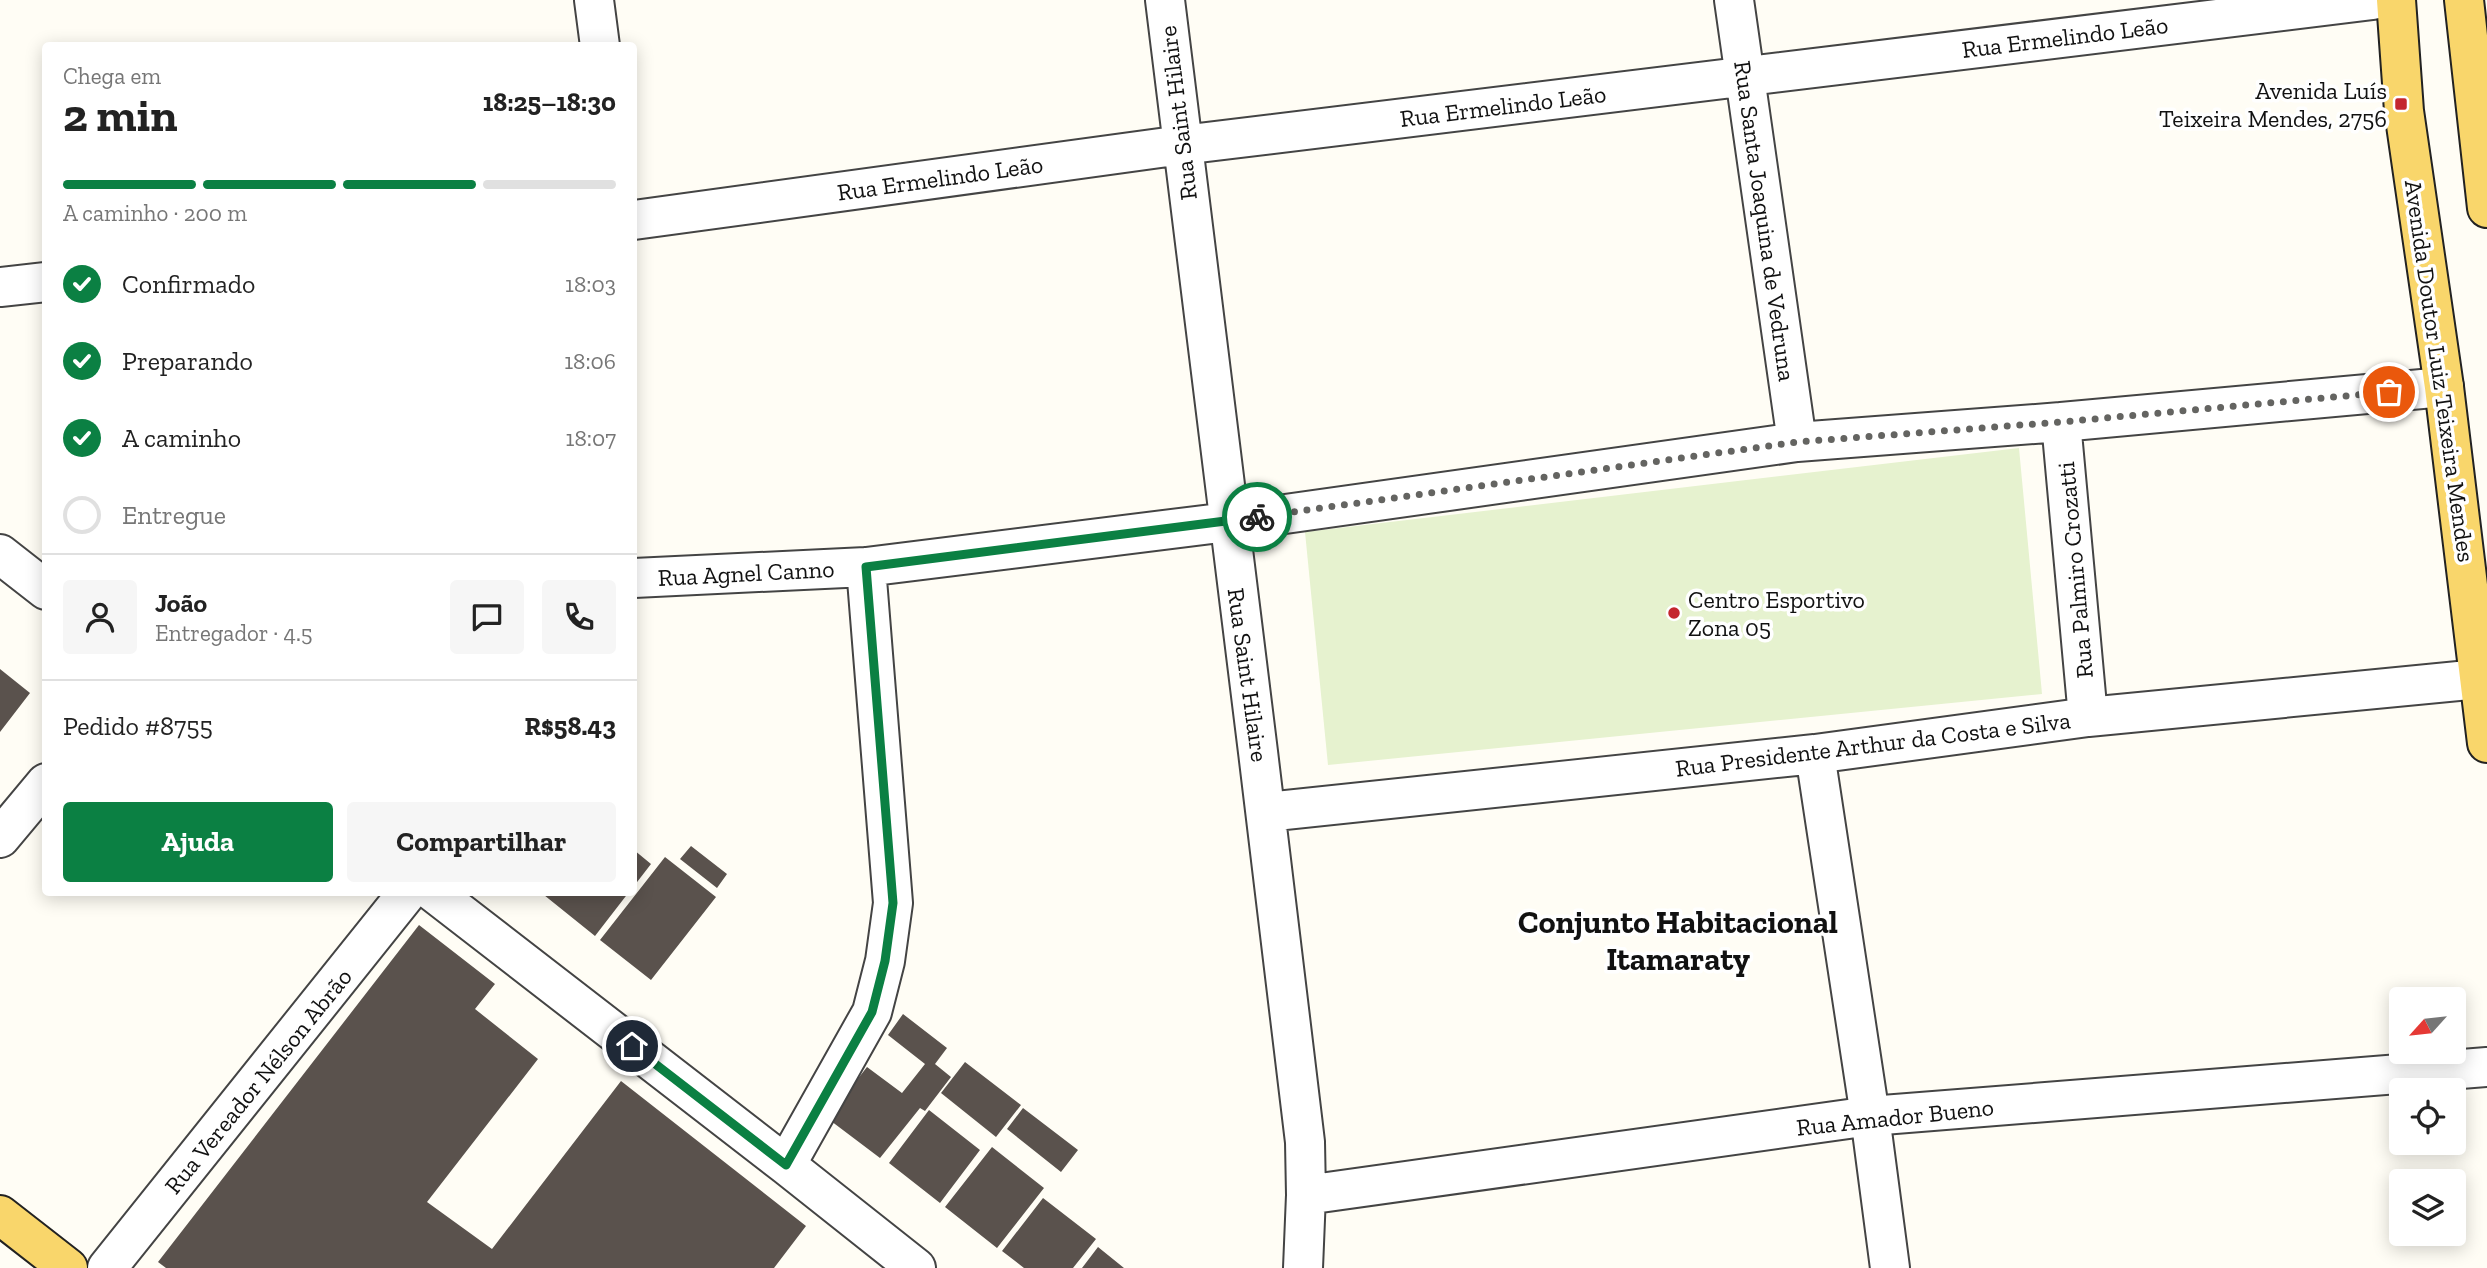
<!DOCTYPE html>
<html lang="pt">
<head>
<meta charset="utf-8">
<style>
	:root { --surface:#fff; --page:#f6f6f6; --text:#222; --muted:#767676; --line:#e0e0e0; --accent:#0b8043 }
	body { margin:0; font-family:"Zilla Slab",serif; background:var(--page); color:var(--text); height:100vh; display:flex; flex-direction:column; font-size:26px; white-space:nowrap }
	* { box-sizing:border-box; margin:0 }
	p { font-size:23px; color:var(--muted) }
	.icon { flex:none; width:38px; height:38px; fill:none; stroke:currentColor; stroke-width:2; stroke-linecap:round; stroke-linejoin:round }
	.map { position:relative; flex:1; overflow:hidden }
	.panel { position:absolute; left:42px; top:42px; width:595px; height:854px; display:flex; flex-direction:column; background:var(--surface); border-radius:7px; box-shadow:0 4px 18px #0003 }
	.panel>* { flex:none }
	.needle { width:46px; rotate:243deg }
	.fabs { position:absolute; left:2389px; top:987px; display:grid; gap:14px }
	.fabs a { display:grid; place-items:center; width:77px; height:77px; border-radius:7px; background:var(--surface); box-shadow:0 4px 18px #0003; font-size:35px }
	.pin { position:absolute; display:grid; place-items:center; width:60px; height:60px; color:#fff; margin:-30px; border:4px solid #fff; border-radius:50%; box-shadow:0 2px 7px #0007 }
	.courier { position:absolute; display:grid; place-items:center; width:70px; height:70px; margin:-35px; border:5px solid #0b8043; border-radius:50%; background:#fff; color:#222; box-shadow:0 2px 9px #0007 }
	.headline em { font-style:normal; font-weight:700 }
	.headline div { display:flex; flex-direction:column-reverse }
	.headline { display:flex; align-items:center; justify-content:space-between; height:119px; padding:0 21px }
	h1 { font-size:46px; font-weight:700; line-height:52px }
	.bar { display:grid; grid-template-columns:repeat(4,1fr); gap:10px 7px; align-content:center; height:84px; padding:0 21px }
	.bar i { height:9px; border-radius:5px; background:var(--line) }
	.bar .active { background:var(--accent) }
	.bar p { grid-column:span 4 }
	.line { display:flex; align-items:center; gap:18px; padding:0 21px; border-top:2px solid var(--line) }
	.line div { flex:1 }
	.round { display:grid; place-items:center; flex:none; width:74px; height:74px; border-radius:7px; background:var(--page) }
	ol { padding:0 21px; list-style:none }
	li { display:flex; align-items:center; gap:21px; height:77px }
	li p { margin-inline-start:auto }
	li .icon { padding:7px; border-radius:50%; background:var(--accent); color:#fff; stroke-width:4 }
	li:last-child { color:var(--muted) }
	li i { width:38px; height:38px; border:4px solid var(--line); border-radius:50% }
	.action { display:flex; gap:14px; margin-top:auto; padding:14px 21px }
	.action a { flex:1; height:80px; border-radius:7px; background:var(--accent); color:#fff; font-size:28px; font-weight:700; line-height:80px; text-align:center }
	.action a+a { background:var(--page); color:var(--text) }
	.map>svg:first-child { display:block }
</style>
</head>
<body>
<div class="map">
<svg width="2487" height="1268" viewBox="0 0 2487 1268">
	<rect width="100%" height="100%" fill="#fffdf5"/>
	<path fill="#e6f2cf" d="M2019,448l23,246 -714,71 -23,-233z"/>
	<path fill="#5a524d" d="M0,669l30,24 -30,39z
		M691,846l36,28 -10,14 -37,-29z
		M634,850l17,14 -17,22z
		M665,857l51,40 -65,83 -51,-40z
		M546,892h83l-34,44 -51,-41z
		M419,925l76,59 -20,25 63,50 -111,143 65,47 129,-168 185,145 -32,42h-608l-8,-6z
		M903,1014l44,34 -12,16 16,13 -26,34 -5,-3 -40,50 -53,-40 40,-51 35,26 23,-29 -37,-29z
		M965,1062l56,43 -25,32 -55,-44z
		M1023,1108l55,42 -17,22 -54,-43z
		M929,1110l51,40 -40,53 -51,-40z
		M992,1147l52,41 -47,60 -52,-41z
		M1043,1198l53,41 -23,29h-49l-22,-17z
		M1098,1247l26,21h-42z"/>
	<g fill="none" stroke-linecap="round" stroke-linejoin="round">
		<defs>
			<path id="minor" d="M594,0l6,46
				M1165,0c45,381 96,761 140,1142l1,53 -3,73
				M1734,0l63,442
				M634,220l548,-75 1191,-145
				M0,287l46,-5
				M2061,422l27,295
				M0,554l46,36
				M634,578l232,-11 362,-45 569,-80 264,-20 383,-35
				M1815,754l55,362 20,152
				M1267,812l548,-58 273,-37 391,-38
				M0,838l46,-55
				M433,892l353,273 130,103
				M786,1165l86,-153 13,-51 8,-58 -27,-336
				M1306,1195l564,-79 617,-49
				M107,1268l301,-376"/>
			<path id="major" d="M2396,0l8,111 40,276 43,356
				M2464,0l23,208
				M0,1215l68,53"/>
		</defs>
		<use href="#minor" stroke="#444" stroke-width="42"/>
		<use href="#major" stroke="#222" stroke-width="42"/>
		<use href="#minor" stroke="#fff" stroke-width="38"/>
		<use href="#major" stroke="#f9d66b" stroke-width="38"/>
	</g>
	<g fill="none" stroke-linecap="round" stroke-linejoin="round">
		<path stroke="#646461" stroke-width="7" stroke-dasharray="0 12.6" d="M1257,517l540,-75 264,-20 328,-30"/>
		<path stroke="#0b8043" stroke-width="9" d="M632,1046l154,119 86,-153 13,-51 8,-58 -27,-336 391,-50"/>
	</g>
	<g fill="#c4262e" stroke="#fff" stroke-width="2.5">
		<rect x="2394" y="97" width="14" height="14" rx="3.5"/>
		<circle cx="1674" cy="613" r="7"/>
	</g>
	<g text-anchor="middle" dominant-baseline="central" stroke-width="7" stroke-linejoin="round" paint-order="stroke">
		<g font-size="24" fill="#111" stroke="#fff">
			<text transform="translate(2065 37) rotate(-7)">Rua Ermelindo Leão</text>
			<text transform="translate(1503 106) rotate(-7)">Rua Ermelindo Leão</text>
			<text transform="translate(1178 113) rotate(-97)">Rua Saint Hilaire</text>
			<text transform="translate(940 178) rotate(-8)">Rua Ermelindo Leão</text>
			<text transform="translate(1765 221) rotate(82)">Rua Santa Joaquina de Vedruna</text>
			<text transform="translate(2440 371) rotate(82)">Avenida Doutor Luiz Teixeira Mendes</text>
			<text transform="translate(2075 570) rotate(-95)">Rua Palmiro Crozatti</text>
			<text transform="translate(746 573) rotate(-3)">Rua Agnel Canno</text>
			<text transform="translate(1248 675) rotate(82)">Rua Saint Hilaire</text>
			<text transform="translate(1873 744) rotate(-7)">Rua Presidente Arthur da Costa e Silva</text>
			<text transform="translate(258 1081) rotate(-51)">Rua Vereador Nélson Abrão</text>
			<text transform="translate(1895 1117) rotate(-6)">Rua Amador Bueno</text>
		</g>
		<g font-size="24" fill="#111" stroke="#fff" text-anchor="end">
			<text x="2387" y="90">Avenida Luís<tspan x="2387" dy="28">Teixeira Mendes, 2756</tspan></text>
			<text x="1688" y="599" text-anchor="start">Centro Esportivo<tspan x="1688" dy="28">Zona 05</tspan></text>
		</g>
		<g font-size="32" font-weight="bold" fill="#111" stroke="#fff">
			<text x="1678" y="922">Conjunto Habitacional<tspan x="1678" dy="37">Itamaraty</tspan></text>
		</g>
	</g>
</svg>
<div class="fabs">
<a><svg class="needle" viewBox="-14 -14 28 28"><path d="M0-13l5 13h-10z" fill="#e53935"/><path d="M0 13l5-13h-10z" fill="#767676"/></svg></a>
<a><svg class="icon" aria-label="locate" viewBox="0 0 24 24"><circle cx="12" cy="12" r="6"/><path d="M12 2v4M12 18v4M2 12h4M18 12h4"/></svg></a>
<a><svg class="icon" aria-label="layers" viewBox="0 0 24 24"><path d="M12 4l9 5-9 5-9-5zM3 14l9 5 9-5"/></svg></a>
</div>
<div class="pin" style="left:2389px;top:392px;background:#ea580c"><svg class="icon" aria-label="bag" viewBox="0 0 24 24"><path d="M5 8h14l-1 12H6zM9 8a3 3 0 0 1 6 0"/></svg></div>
<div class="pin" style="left:632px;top:1046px;background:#1f2937"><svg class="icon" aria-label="home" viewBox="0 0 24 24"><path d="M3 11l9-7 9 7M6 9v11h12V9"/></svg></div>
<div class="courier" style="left:1257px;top:517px"><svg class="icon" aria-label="bike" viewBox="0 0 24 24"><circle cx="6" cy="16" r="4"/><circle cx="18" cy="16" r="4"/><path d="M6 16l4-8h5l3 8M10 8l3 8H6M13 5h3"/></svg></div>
<section class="panel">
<div class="headline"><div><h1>2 min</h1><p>Chega em</p></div><em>18:25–18:30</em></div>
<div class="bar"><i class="active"></i><i class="active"></i><i class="active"></i><i></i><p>A caminho · 200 m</p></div>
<ol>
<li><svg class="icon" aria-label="check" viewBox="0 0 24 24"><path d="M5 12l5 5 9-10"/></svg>Confirmado<p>18:03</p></li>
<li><svg class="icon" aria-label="check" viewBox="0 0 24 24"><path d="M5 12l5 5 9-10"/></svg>Preparando<p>18:06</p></li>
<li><svg class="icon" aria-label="check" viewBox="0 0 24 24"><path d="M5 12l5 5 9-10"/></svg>A caminho<p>18:07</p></li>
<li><i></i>Entregue</li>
</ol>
<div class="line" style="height:126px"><a class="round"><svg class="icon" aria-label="person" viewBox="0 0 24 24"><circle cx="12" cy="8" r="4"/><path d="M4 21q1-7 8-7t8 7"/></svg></a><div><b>João</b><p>Entregador · 4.5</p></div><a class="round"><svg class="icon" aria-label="chat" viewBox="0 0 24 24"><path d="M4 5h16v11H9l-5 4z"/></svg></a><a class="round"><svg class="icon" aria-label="phone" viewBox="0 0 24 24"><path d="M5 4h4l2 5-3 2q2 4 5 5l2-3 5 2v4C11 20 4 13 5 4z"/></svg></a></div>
<div class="line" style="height:91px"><div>Pedido #8755</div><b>R$58.43</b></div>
<div class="action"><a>Ajuda</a><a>Compartilhar</a></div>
</section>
</div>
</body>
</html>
